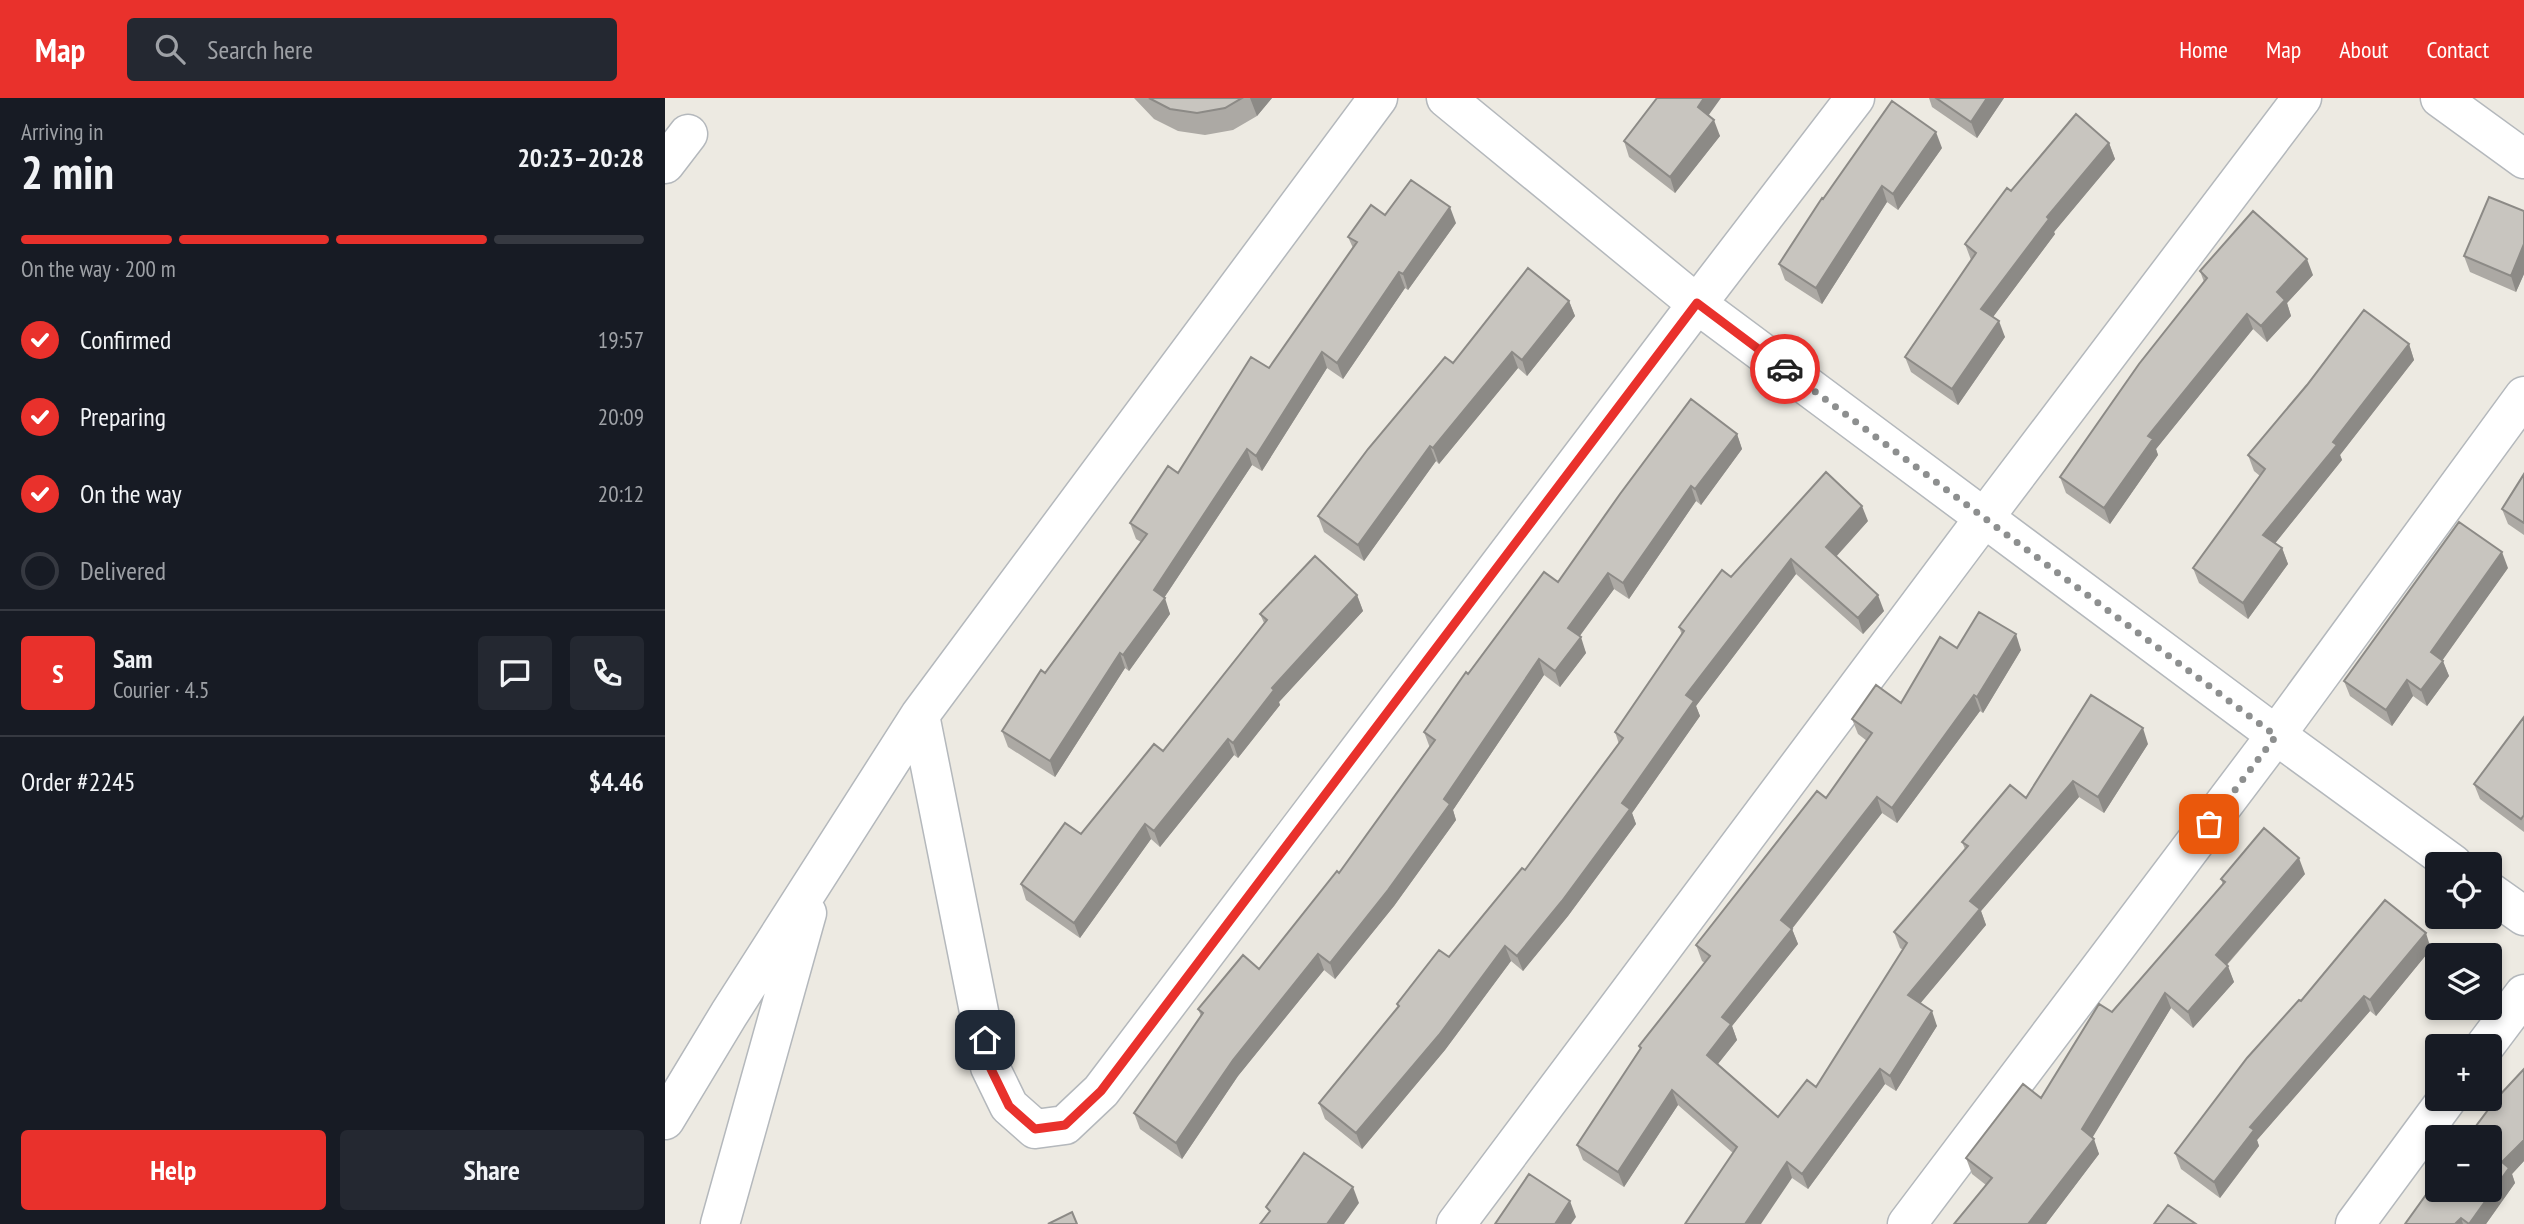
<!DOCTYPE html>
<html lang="en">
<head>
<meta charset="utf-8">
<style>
	:root { --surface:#171b24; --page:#242831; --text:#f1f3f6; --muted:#9ea1a6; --line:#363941; --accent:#e9312c }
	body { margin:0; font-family:"PT Sans Narrow",sans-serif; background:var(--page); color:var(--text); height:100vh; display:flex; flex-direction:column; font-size:26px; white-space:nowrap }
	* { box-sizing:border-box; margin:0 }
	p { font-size:23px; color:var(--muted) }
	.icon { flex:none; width:38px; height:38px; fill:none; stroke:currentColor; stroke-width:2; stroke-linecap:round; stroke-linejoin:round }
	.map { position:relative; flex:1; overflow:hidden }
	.details { display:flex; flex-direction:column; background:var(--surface); width:665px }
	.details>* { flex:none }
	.controls { position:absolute; left:1760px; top:754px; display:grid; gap:14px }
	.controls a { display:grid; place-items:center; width:77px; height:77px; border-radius:7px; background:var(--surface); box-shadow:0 4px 10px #0003; font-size:35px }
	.pin { position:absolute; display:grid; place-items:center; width:60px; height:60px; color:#fff; margin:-30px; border-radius:14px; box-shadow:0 4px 10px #0006 }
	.courier { position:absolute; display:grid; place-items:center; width:70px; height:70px; margin:-35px; border:5px solid #e9312c; border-radius:50%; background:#fff; color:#222; box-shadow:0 2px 9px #0007 }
	.summary em { font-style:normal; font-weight:700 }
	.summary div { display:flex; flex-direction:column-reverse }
	.summary { display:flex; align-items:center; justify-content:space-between; height:119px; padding:0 21px }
	h1 { font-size:46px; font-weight:700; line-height:52px }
	.bar { display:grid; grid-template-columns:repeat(4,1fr); gap:10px 7px; align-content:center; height:84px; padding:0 21px }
	.bar i { height:9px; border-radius:5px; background:var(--line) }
	.bar .active { background:var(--accent) }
	.bar p { grid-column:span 4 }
	.line { display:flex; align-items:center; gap:18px; padding:0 21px; border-top:2px solid var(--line) }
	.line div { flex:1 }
	.round { display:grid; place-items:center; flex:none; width:74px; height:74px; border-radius:7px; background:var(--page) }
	ol { padding:0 21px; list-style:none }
	li { display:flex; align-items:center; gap:21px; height:77px }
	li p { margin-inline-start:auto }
	li .icon { padding:7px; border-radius:50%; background:var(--accent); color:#fff; stroke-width:4 }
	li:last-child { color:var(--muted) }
	li i { width:38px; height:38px; border:4px solid var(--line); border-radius:50% }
	.cta { display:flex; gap:14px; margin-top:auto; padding:14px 21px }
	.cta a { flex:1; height:80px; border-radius:7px; background:var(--accent); color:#fff; font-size:28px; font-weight:700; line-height:80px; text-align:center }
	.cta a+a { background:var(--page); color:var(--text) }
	header { display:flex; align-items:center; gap:42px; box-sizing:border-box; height:98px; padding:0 35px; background:var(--accent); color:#fff }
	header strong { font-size:33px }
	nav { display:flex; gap:38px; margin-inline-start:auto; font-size:24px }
	.search { width:490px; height:63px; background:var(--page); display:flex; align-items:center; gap:18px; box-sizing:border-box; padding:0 24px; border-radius:7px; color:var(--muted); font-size:26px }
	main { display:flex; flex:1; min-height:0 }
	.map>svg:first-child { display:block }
</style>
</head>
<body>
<header>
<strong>Map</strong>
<div class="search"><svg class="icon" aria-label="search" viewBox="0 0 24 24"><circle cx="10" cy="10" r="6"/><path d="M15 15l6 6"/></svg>Search here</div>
<nav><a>Home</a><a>Map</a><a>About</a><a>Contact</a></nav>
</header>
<main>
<section class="details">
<div class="summary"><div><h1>2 min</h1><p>Arriving in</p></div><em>20:23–20:28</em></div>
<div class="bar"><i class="active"></i><i class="active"></i><i class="active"></i><i></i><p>On the way · 200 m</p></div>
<ol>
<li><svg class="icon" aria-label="check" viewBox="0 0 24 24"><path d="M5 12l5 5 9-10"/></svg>Confirmed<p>19:57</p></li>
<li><svg class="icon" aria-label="check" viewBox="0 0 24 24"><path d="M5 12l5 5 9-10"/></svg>Preparing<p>20:09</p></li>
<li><svg class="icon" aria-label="check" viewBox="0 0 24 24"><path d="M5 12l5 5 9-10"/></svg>On the way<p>20:12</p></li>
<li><i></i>Delivered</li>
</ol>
<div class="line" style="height:126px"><b class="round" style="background:var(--accent);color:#fff">S</b><div><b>Sam</b><p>Courier · 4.5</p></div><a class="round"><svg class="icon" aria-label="chat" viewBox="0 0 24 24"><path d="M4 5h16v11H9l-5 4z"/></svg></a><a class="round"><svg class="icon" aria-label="phone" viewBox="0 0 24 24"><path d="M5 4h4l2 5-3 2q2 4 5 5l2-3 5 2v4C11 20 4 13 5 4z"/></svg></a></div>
<div class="line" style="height:91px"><div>Order #2245</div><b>$4.46</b></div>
<div class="cta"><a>Help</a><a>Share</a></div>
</section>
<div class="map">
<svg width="1859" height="1126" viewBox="0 0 1859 1126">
	<rect width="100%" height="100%" fill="#edeae2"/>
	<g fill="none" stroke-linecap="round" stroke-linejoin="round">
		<defs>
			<path id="street" d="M781,0l251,206 579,431 177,129
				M1775,0l84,61
				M0,66l23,-30
				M255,617l70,352 19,39 26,23 30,-4 36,-34 596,-787 158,-206
				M1825,794l34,24
				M1820,948l39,-52
				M0,1022l64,-106 191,-299 458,-617
				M55,1126l87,-311
				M791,1126l528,-706 318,-420
				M1242,1126l369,-489 248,-339
				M1690,1126l92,-125"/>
		</defs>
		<use href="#street" stroke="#b4b8bc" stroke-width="41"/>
		<use href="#street" stroke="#fff" stroke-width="38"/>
	</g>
	<path fill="#aca9a4" d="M469,0h138l-15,18 -24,14 -28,5 -27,-4 -24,-12z
		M1264,0h75l-27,40 -45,-31z
		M1043,18l12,20 -45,57 -46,-36 -5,-16z
		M1444,45l6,16 -61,73 1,2 -62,83 12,20 -47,68 -47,-33 -6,-15 66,-97 -6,-16 46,-53z
		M1277,50l-44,62 -11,-8 -65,102 -37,-24 -6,-16 44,-65z
		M1859,113v63l-8,18 -46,-20 -6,-16z
		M720,117l71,8 -48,67 -3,-2 -62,91 -16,-11 -65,103 -10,-6 -88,133 6,16 -41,57 -4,-3 -70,109 -47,-30 -6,-16 139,-189 -5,-3 -6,-16 48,-50 91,-105 84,-120 -5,-11z
		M1535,173l113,4 -26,28 4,13 -24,26 -14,-13 -97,120 2,6 -48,69 -44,-31 -6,-16 144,-195z
		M904,203l6,15 -48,60 -9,-8 -79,96 -3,-3 -72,100 -40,-29 -6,-16 135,-153z
		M1744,246l5,16 -74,95 2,5 -67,83 7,5 6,16 -40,55 -49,-36 -6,-15 67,-92 -6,-5 -6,-16z
		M1072,336l5,15 -41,56 -5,-4 -67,98 -15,-10 -35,47 7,17 -26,34 -16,-12 -91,135 3,10 -62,86 -59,73 -11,-9 -86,106 -56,83 -42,-30 -6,-16 67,-97 -3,-7 61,-40 80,-96 91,-125 -6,-16 44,-58 90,-92z
		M1859,376v61l-16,-11 -6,-15z
		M1203,423l-32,36 48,54 -21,23 -67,-60 -100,132 4,10 -68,97 4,11 -68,92 -45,55 -12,-10 -66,89 -83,99 -37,-30 -6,-16 79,-96 -1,-3 52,-47 76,-87 94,-126 -4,-12 67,-97 -3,-8 52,-50z
		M1843,470l-66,92 7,16 -22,30 -14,-10 -21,30 -42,-30 -6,-15z
		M692,497l6,16 -84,91 1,3 -42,53 -4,-3 -74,92 -9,-8 -71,99 -54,-38 -5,-16 60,-50 82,-83 101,-128 -4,-9z
		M1292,550l64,2 -38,63 -3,-2 -83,112 -15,-10 -90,116 6,15 -66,82 5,14 -19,24 60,53 38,-30 87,-137 -3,-2 -6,-16 71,-83 -3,-7 64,-44 122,-54 -44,69 -25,-16 -98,114 5,14 -66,78 17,23 -41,65 -11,-7 -77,105 -16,-11 -59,-25 -55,-48 -54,82 -41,-27 -6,-15 63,-96 -1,-3 66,-83 -3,-2 -6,-16 130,-147 41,-57 -9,-7 -6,-15 49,-16z
		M1859,619v115l-44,-33 -6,-15z
		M1640,776l-78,91 7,17 -41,46 -22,-20 -79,129 7,17 -53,70h-92l32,-39 -14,-11 -6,-16 75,-60 71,-86 111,-127 -2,-6z
		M1766,851l-55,67 -6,-5 -113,129 2,6 -39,52 -39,-29 -6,-16 126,-152z
		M1859,971v92l-12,13 3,9 -29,41h-81z"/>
	<path fill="#8c8a86" d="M585,0h22l-15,18z
		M1039,0h17l-18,25 -5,-16z
		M1322,0h17l-27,40 -6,-16z
		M1049,22l6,16 -45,57 -5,-16z
		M1271,34l6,16 -44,62 -5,-16z
		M1444,45l6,16 -61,73 1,2 -68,91 -6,-16 66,-92z
		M1217,88l5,16 -65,102 -6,-16z
		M785,109l6,16 -48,67 -5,-16z
		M1859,146v30l-8,18 -5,-16z
		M1642,161l6,16 -26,28 4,13 -24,26 -6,-16 16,-34z
		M734,174l6,16 -62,91 -6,-16z
		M904,203l6,15 -48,60 -5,-16z
		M1582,216l6,15 -97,120 2,6 -48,69 -6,-16 44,-72z
		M1334,223l6,16 -47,68 -6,-16z
		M1744,246l5,16 -74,95 2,5 -73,91 -6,-16 70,-93z
		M657,254l5,16 -65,103 -6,-15z
		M847,254l6,16 -79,96 -6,-16z
		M1072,336l5,15 -41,56 -6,-16z
		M765,348l6,15 -72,100 -6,-16z
		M582,351l5,16 -92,139 5,-6 5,16 -41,57 -6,-16 31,-65z
		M1026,388l5,15 -67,98 -6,-16z
		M1197,408l6,15 -37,41 -5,-15z
		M1617,450l6,16 -40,55 -5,-16z
		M1837,454l6,16 -71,100 -6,-16z
		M1126,461l5,15 -100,132 4,10 -68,97 4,11 -68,92 -45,55 -6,-15 169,-261z
		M943,475l6,16 -40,55 -6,-16z
		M692,497l6,16 -84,91 1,3 -42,53 -5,-15 39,-55z
		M1213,497l6,16 -21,23 -5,-16z
		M1351,536l5,16 -38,63 -6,-16z
		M916,539l5,16 -26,34 -5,-16z
		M455,555l5,15 -70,109 -5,-16z
		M874,561l5,16 -91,135 3,10 -62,86 -59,73 -5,-16z
		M1778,563l6,15 -22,30 -6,-16z
		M1742,582l6,16 -21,30 -6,-16z
		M1309,597l6,16 -83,112 -5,-15z
		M1478,630l5,16 -44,69 -6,-16z
		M563,641l6,16 -74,92 -6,-16z
		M1408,683l6,16 -98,114 5,14 -72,86 -6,-16 62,-94z
		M1212,699l5,16 -95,122 -6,-15z
		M480,726l6,15 -71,99 -6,-15z
		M1634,760l6,16 -84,97 -5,-16z
		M1127,831l6,15 -66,82 5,14 -24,30 -6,-15 15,-38z
		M1761,835l5,16 -55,67 -6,-16z
		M840,848l6,15 -66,89 -83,99 -6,-16z
		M653,856l6,16 -86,106 -56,83 -6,-16 57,-83z
		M1563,868l6,16 -41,46 -5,-16z
		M1500,895l6,15 -83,137 -6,-16z
		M1699,898l6,15 -113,129 2,6 -39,52 -6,-16 36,-55z
		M1267,913l5,15 -41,65 -6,-15z
		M1215,971l5,15 -77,105 -6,-15z
		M1007,992l6,15 -54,82 -6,-15z
		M1429,1041l5,15 -53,70h-18z
		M1859,1042v21l-12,13 3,9 -29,41h-17l33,-62z
		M1122,1064l5,16 -31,46h-16z
		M688,1089l6,16 -15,21h-17z
		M905,1103l6,16 -5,7h-16z
		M1796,1120l2,6h-8z"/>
	<path fill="#c8c5bf" stroke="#8c8a86" stroke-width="2" d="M484,0h93l-17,10 -28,5 -27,-4z
		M992,0h47l-6,9 16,13 -44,57 -46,-36z
		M1271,0h51l-16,24z
		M1227,3l44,31 -43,62 -11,-8 -66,102 -37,-24 43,-66 1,1z
		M1411,16l33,29 -62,74 2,2 -68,90 18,12 -47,68 -47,-32 71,-104 -11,-9 42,-56 4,3z
		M746,82l39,27 -47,67 -4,-2 -62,91 -15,-11 -66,104 -9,-7 -93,141 11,8 -42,57 -3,-2 -70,108 -48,-30 39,-61 4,3 102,-139 -17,-11 38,-57 10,7 73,-116 18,11 88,-126 -9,-5 23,-32 14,10z
		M1824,99l35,14v33l-13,32 -47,-20z
		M1588,113l54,48 -30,33 8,8 -24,26 -14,-12 -99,122 5,3 -49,69 -44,-31 79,-113 68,-86 -7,-7z
		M863,170l41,33 -47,59 -10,-8 -79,96 -3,-2 -72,99 -40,-29 50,-67 77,-92 8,6z
		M1699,212l45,34 -76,98 4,3 -74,90 19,13 -39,55 -50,-35 72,-99 -17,-14 59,-70z
		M1026,301l46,35 -42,55 -4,-3 -68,97 -15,-10 -40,55 13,9 -26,34 -16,-12 -95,140 6,5 -62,86 -58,73 -12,-9 -85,106 -57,83 -42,-30 69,-100 -5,-4 45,-54 16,14 78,-98 2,2 96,-133 -11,-8 42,-60 2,2 76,-102 14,10 62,-88z
		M1161,374l36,34 -36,41 52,48 -20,23 -67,-59 -105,136 8,6 -72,102 8,6 -68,92 -45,55 -12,-10 -66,89 -83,98 -37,-30 80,-97 -2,-2 42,-54 10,7 73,-89 3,2 98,-132 -8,-6 69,-101 -5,-4 43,-57 9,7z
		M1859,376v49l-22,-14z
		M1794,424l43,30 -71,100 12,9 -22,29 -14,-10 -21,30 -42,-29z
		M650,458l42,39 -85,93 2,2 -41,53 -5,-4 -74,92 -9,-7 -71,99 -53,-39 44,-61 16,11 73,-90 9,7 104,-131 -7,-6z
		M1314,514l37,22 -39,63 -3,-2 -82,113 -15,-11 -96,123 11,9 -70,88 9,7 -24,31 71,62 29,-37 9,7 91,-144 -13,-11 74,-86 -6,-4 48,-57 16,13 65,-103 52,33 -45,69 -25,-16 -103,120 10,8 -72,86 24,16 -42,65 -10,-7 -78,105 -15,-12 -42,62h-60l52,-77 -65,-57 -54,82 -41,-27 64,-97 -2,-2 71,-90 -14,-11 121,-154 9,7 46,-65 -20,-14 24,-34 25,18 39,-66 17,11z
		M1859,619v98l-3,4 -47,-35z
		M1599,730l35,30 -83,97 12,11 -40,46 -23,-19 -83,136 12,10 -66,85h-74l38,-46 -26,-20 57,-74 18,14 58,-94 13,8 113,-130 -4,-3z
		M1720,802l41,33 -56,67 -6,-4 -114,131 4,3 -40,52 -39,-29 72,-95 52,-58 2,1z
		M1859,971v71l-22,22 7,6 -40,56 -8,-6 -6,6h-50l33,-46v12h52v-52h-23l30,-40z
		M639,1055l49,34 -26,37h-67l10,-13 -4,-4z
		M864,1076l41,27 -15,23h-60z
		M1503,1107l28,19h-42z
		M407,1114l5,12h-29z"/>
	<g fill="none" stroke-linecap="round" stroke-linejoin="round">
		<path stroke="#8d8f8f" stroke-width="7" stroke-dasharray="0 12.6" d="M1120,271l491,367 -67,88"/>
		<path stroke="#e9312c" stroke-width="9" d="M320,942l5,27 19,39 26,23 30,-4 36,-34 596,-788 88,66"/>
	</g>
</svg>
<div class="controls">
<a><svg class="icon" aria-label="locate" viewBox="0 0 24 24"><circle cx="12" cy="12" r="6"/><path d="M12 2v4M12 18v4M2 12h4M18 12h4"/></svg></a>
<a><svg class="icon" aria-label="layers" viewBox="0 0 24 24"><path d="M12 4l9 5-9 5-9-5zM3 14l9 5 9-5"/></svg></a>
<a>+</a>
<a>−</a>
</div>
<div class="pin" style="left:1544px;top:726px;background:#ea580c"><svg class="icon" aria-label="bag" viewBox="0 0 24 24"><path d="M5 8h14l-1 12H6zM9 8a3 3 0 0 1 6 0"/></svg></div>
<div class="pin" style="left:320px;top:942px;background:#1f2937"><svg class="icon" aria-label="home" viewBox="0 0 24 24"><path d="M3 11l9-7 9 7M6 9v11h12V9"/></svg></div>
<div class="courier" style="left:1120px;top:271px"><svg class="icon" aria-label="car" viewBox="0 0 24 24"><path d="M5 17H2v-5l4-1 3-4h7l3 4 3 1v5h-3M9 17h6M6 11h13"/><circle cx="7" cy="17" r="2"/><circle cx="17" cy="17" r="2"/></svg></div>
</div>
</main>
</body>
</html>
